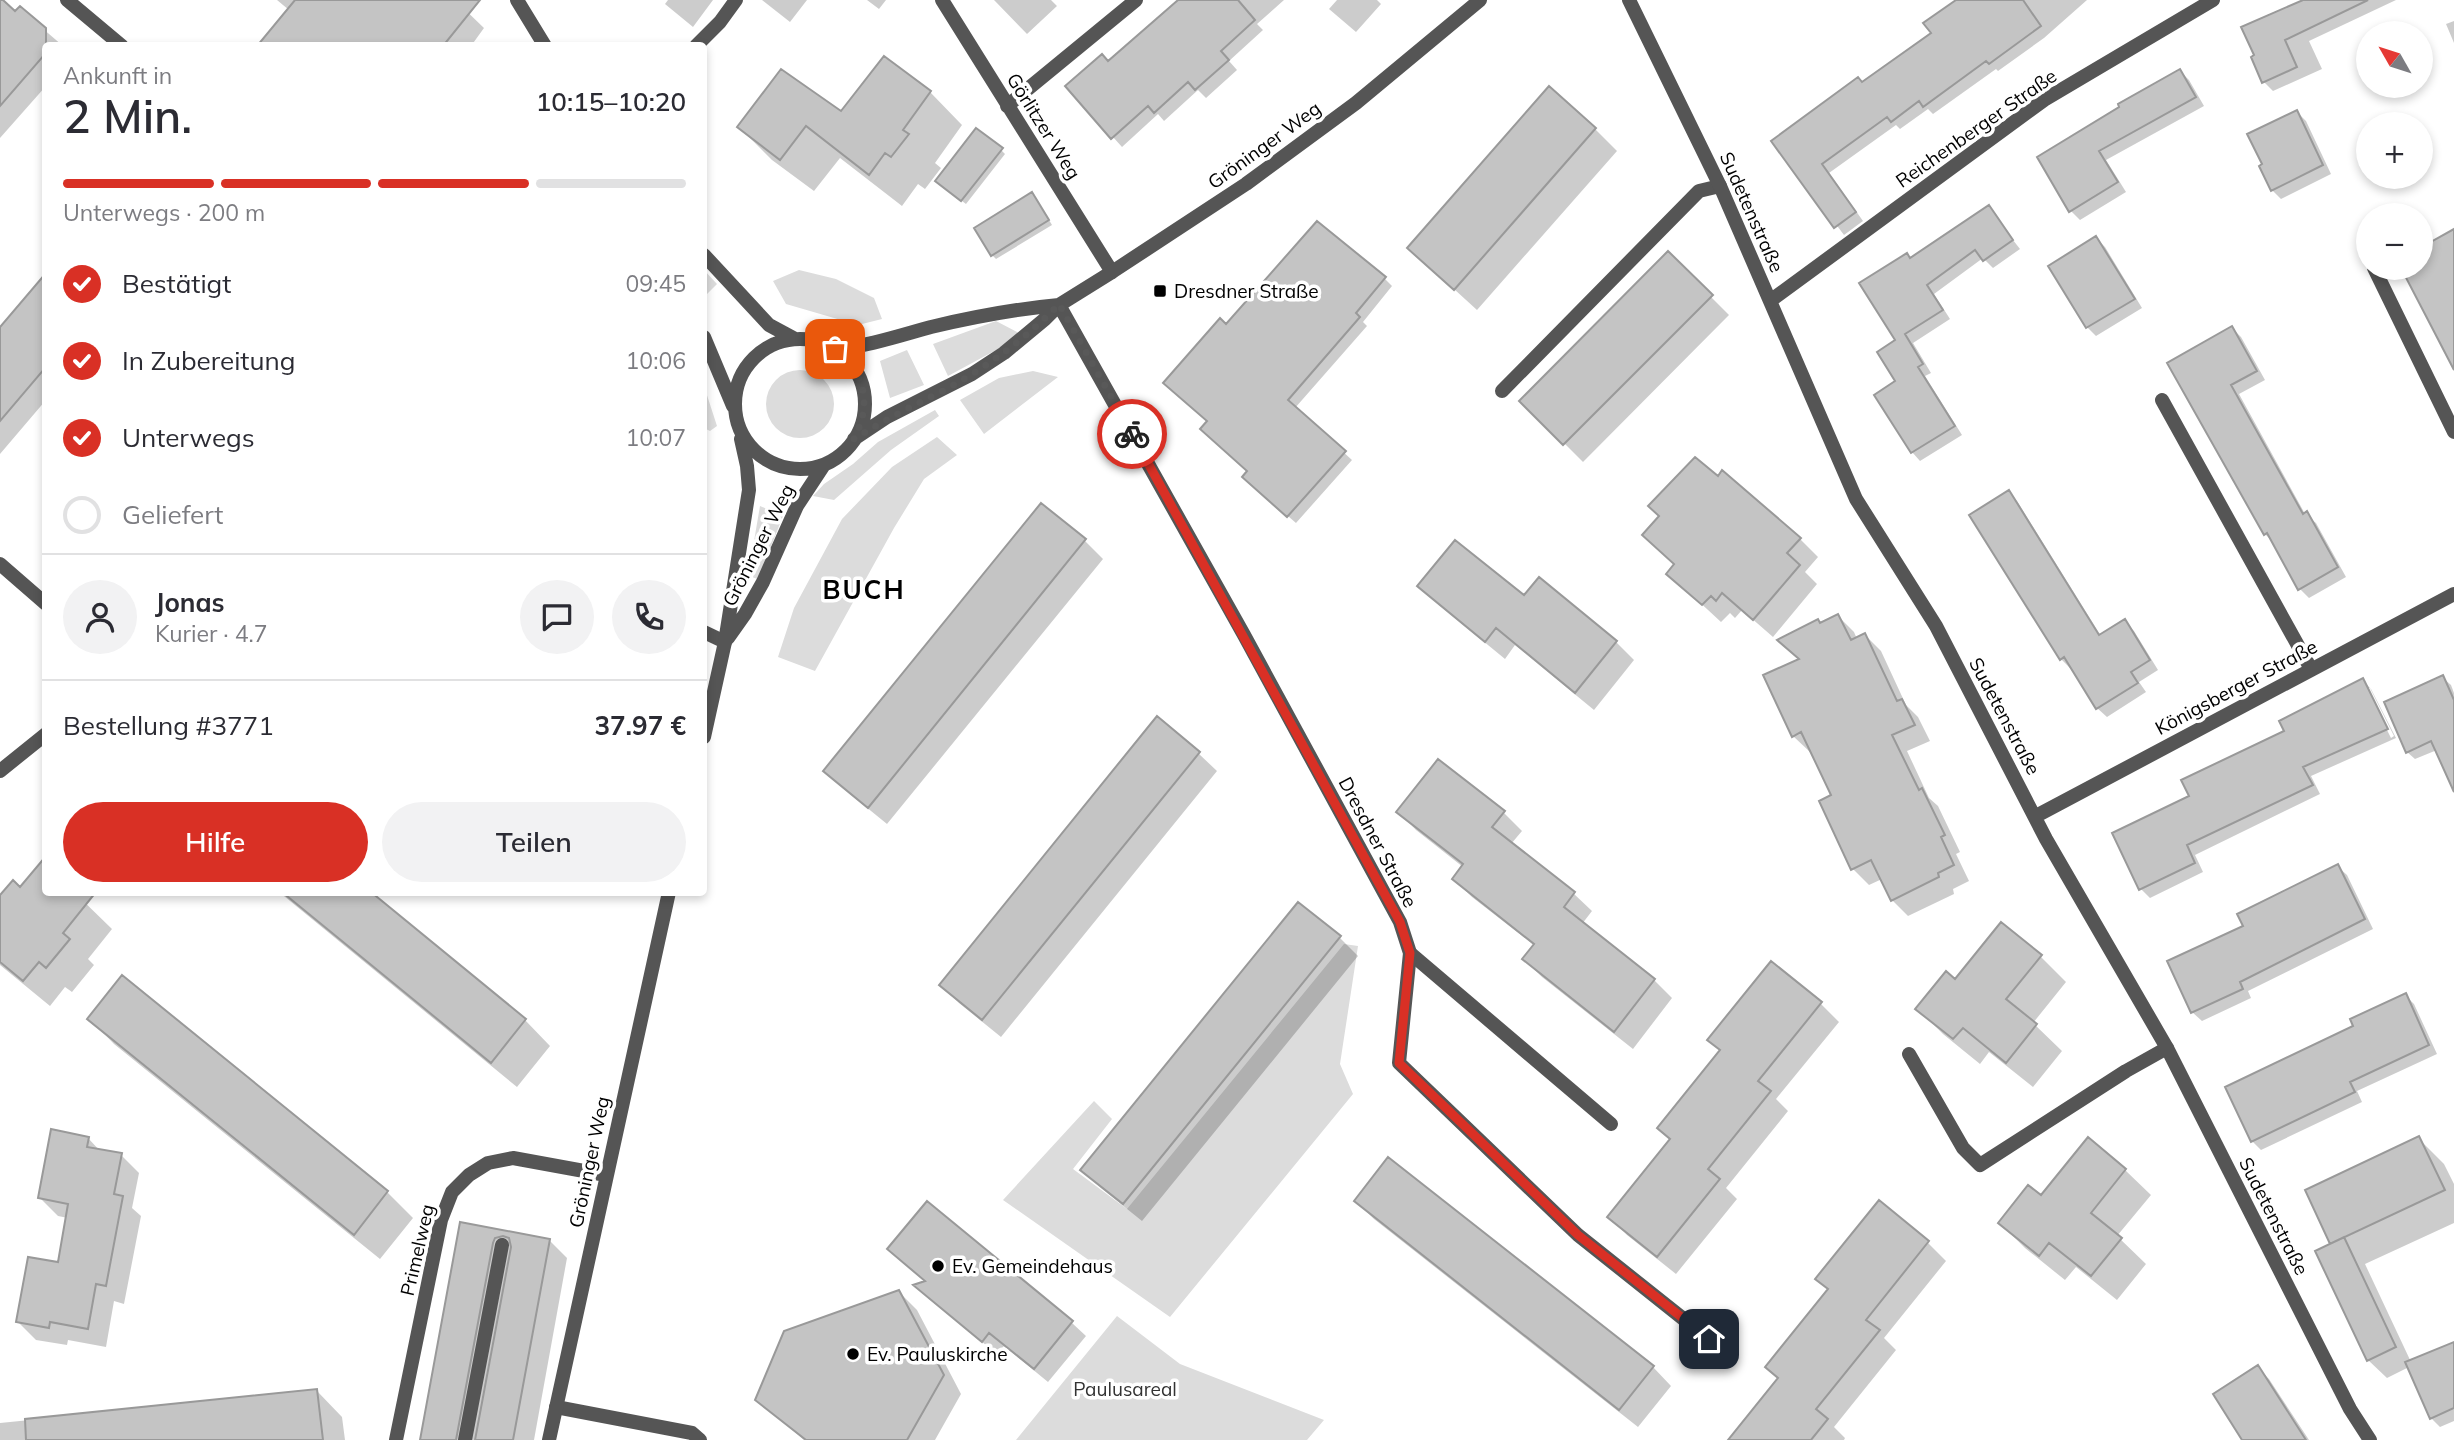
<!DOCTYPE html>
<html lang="de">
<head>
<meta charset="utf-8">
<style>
	:root { --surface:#fff; --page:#f2f2f3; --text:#2b2b33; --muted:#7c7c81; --line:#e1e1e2; --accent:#d93025 }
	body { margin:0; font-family:Mulish,sans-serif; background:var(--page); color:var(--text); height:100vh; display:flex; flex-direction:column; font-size:26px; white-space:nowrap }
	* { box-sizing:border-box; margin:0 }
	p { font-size:23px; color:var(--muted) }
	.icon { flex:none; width:38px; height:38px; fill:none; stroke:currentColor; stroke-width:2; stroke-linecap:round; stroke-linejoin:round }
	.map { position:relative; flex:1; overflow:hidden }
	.side { position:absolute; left:42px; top:42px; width:665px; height:854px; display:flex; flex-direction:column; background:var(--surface); border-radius:7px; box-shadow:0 4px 10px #0003 }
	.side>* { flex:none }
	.needle { width:46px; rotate:309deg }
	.controls { position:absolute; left:2356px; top:21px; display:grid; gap:14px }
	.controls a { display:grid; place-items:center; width:77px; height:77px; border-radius:50%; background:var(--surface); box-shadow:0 4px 10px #0003; font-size:35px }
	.pin { position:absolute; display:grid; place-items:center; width:60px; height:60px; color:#fff; margin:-30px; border-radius:14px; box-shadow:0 4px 10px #0006 }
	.courier { position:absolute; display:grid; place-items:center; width:70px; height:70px; margin:-35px; border:5px solid #d93025; border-radius:50%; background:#fff; color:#222; box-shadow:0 2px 9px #0007 }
	.head em { font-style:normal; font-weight:600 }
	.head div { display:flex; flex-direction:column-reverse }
	.head { display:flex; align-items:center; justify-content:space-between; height:119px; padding:0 21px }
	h1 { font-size:46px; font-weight:600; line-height:52px }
	.bar { display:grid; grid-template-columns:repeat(4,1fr); gap:10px 7px; align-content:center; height:84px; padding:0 21px }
	.bar i { height:9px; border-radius:5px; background:var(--line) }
	.bar .on { background:var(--accent) }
	.bar p { grid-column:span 4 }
	.line { display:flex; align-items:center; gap:18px; padding:0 21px; border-top:2px solid var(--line) }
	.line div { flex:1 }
	.round { display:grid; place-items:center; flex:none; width:74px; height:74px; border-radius:37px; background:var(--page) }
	ol { padding:0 21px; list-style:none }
	li { display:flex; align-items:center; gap:21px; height:77px }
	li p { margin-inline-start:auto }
	li .icon { padding:7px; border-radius:50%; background:var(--accent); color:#fff; stroke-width:4 }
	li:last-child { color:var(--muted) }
	li i { width:38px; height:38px; border:4px solid var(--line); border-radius:50% }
	.button { display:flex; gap:14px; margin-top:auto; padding:14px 21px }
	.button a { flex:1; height:80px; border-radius:42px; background:var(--accent); color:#fff; font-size:28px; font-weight:600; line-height:80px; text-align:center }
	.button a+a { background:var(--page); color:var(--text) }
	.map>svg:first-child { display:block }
</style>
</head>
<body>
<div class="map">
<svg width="2454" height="1440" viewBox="0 0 2454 1440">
	<rect width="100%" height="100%" fill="#fff"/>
	<path fill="#dcdcdc" d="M704,270l13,14 -13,13z
		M799,270l37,9 38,19 8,21 -24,6 -72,-21 -13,-23z
		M996,321l23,12 -8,9 -63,34 -15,-32z
		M907,350l17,35 -34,13 -10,-37z
		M766 404a34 34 0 1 1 68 0a34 34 0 1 1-68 0Z
		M1033,371l25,6 -74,57 -24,-34 39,-22z
		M704,386l13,40 -7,5 -6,-3z
		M935,410l4,6 -48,34 -57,50 -21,-4 11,-12 29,-20 25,-22z
		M937,437l20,18 -33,24 -30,49 -79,143 -37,-14 16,-49 48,-89 50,-52z
		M760,506l23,10 -25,63 -10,-3z
		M1344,944l14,2 -18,118 13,30 -183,223 -167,-117 91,-99 18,18 -39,50 54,40z
		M1117,1316l63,48 144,56 -17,20h-291z"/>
	<path fill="#0003" fill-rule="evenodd" d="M0,0l16,13 4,-4 43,37h-17v40l-46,52z
		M277,0h178l29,28 -13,18h-212l30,-36z
		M668,0h45l-20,27 -28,-23z
		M762,0h45l-17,22z
		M867,0h19l-7,9z
		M994,0h57l6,6 -30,28z
		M1179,0h105l-27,24 6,6 -34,31 8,9 -31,28 -8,-8 -34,31 -6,-7 -36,33 -55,-61 42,-23z
		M1337,0h40l4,4 -25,28 -27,-23z
		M1959,0h128l-43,38 -46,33 -2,-2 -63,45 -5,-5 -28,20 -4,-4 -67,48 34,48 -19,14 -70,-93 89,-58 70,-51z
		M2307,0h89l-87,41 13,28 -49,22 -9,-9 -11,-24z
		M2454,21v22l-8,-19z
		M2180,71l9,9 15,26 -98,54 20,32 -46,28 -9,-9 -32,-53z
		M930,92l32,33 -27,38 6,5 -16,21 -7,-5 -16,22 -62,-48 -26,33 -42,-31 -33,-33 102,-13z
		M2297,112l9,9 25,53 -50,25 -9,-9z
		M1595,129l22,22 -140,159 -68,-62z
		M1001,150l4,4 -39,50 -25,-19z
		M1036,198l16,27 -56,34 -4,-4z
		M1988,208l32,41 -27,19 -10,-10 -49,36 16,25 -37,24 18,30 -6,3 37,59 -42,26 -8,-9 -14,-70v-41l13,-81z
		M2096,238l9,9 37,61 -46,28 -9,-9 -37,-60z
		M1668,254l61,61 -146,147 -61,-61z
		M46,276v124l-46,54v-124z
		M1384,278l8,8 -29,36 4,4 -72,82 57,52 -56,63 -44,-38 -3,-13 -40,-50z
		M2232,328l9,9 24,43 -26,14 66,120 11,9 30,54 -37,21 -9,-9 -26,-46 -9,-9 -95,-171z
		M2008,492l9,9 84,135 24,-14 9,9 24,39 -19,12 7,10 -39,25 -10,-9 -25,-41 -2,1 -9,-9z
		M1041,505l44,36 18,18 -216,265 -43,-35 -18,-18z
		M1800,539l18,18 -13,15 12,12 -44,53 -31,-27 -7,8 -5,-5 -9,9 -53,-49 8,-8z
		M1419,586l105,12 92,44 18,18 -40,50 -79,-65 -10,14 -67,-55z
		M1838,616l16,16 3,7 8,-4 16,16 25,54 12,12 12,24 -23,10 22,47 9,8 22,46 -4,2 13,27 -16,8 1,5 -46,22 -16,-16 -10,-21 -13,6 -16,-16 -20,-73 -21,-45 -2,1 -17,-16 7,-76 -20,-19z
		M2443,678l8,7 3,8v98l-17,-41 -22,9 -8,-7z
		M2362,680l9,9 25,49 -85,38 9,18 -125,61 8,17 -53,26 -9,-9 50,-93zM2366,688h4l24,48 -3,2z
		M1198,753l19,18 -216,266 -42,-34 -18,-18z
		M1438,761l66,52 18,18 -11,13 62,49 19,18 -10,13 72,56 18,18 -39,51 -91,-72 -18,-18 11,-13 -63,-49 -18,-18 9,-12 -47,-37 -18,-19z
		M2337,866l10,9 26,54 -125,62 3,7 -49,23 -10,-9 53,-86z
		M21,889l25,3h28l38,37 -24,30 6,6 -22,27 -7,-5 -15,19 -50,-41v-67z
		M279,892h89l157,128 25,26 -33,41z
		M1298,904l42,34 18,18 -216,265 -41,-33 -18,-19z
		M2001,925l40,32 25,25 -33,41 29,28 -29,36 -44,-35 -9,12 -37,-30 -25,-25 38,-28z
		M122,977l265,215 26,26 -33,41 -266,-215 -25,-26z
		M2405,995l9,9 23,50 -80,37 5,11 -101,48 -9,-9 104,-114z
		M1821,1004l18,18 -63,77 12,12 -62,77 11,11 -61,75 -49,-39 -18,-19 62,-76 50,-89 -12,-12z
		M88,1138l13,14 20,3 18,18 -7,35 9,8 -17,88 -10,-3 -8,46 -38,-7 -1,5 -31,-5 -19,-19 42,-57 9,-46 -10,-2 -18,-18z
		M2419,1139l25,25 10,20v39l-89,41 46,98 43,-18v77l-14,6 -9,-9 -22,-51 -22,11 -19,-18 -35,-115z
		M2125,1170l26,25 -34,41 29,28 -29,36 -41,-33 -11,13 -40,-32 -25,-25 41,-25z
		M1356,1201l297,166 18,19 -33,41 -264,-208z
		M927,1203l145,120 14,13 -38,46 -44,-36 -7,8 -68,-55 -13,-13 10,-4 -37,-33z
		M1879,1203l49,40 18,18 -62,77 12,12 -62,77 11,11 -1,2h-114l49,-61 -12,-12 62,-77z
		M462,1225l87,15 18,18 -33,182h-112z
		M899,1292l18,18 44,84 -26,46h-131l-47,-41z
		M2258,1368l11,11 40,61h-65z
		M317,1391l25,26 3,23h-345v-17z"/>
	<path fill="#c4c4c4" stroke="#999" stroke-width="2" d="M0,0h3l12,11 5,-5 26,22v25l-46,53z
		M295,0h185l-37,46h-186z
		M1178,0h60l17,20 -34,31 8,9 -34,30 -7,-8 -34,31 -6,-7 -37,33 -46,-53 37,-32 6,7z
		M1956,0h67l18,26 -52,38 -3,-3 -63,46 -4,-6 -28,21 -4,-5 -65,47 34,48 -22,16 -63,-87 87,-64 4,5 69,-49 -8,-10z
		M2303,0h65l-83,40 12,27 -35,16 -11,-26 3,-2 -13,-28z
		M884,56l47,35 -28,39 6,4 -18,23 -6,-4 -16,22 -63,-49 -26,34 -43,-33 44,-58 60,42z
		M2180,69l16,28 -97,54 19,31 -49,30 -32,-55 82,-50 -1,-3z
		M1549,86l47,42 -142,162 -47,-42z
		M2297,110l26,55 -52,26 -12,-25 3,-2 -15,-30z
		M976,128l27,20 -42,53 -26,-20z
		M1032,192l17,28 -58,36 -17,-28z
		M1989,205l24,35 -30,21 -8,-11 -48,35 16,25 -38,24 18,30 -5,3 37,59 -44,27 -37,-58 21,-14 -18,-29 18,-12 -36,-57 48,-30 3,5z
		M1317,221l69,56 -30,36 4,4 -72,83 58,51 -59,66 -45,-40 5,-6 -47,-42 7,-8 -44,-38 57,-65 6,6z
		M2454,229v141l-53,-102h19v-20z
		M2096,236l39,63 -49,29 -38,-62z
		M1668,251l45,44 -150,150 -44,-44z
		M46,273v94l-46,54v-94z
		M2232,326l25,45 -26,14 72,129 4,-3 31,56 -40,23 -31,-57 -3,2 -97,-172z
		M1695,457l23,19 4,-6 79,68 -14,15 13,12 -47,55 -31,-27 -6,8 -5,-5 -9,9 -36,-31 8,-10 -32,-29 17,-19 -11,-10z
		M2009,490l90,145 26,-16 25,41 -19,12 7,11 -42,26 -32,-52 -4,3 -91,-145z
		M1041,503l45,36 -218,269 -45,-37z
		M1455,540l69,55 15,-18 78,64 -42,52 -79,-65 -11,14 -68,-56z
		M1838,614l13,26 14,-7 32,68 5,-2 13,26 -23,10 27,55 3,-2 23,47 -4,2 13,28 -16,8 1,4 -48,24 -20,-41 -20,10 -32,-69 12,-6 -30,-63 -9,5 -29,-62 36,-16 -22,-19 41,-21 2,4z
		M2443,675l11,25v92l-23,-51 -25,12 -22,-51z
		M2363,678l25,51 -85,38 10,18 -126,60 8,18 -56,27 -27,-57 77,-37 -8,-16 103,-49 -5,-10z
		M1157,716l43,36 -218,268 -43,-35z
		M1438,759l67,52 -13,16 83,65 -11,15 91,72 -41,53 -92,-73 12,-15 -82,-65 11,-15 -67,-52z
		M46,856v36h50l-33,41 7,6 -24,29 -7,-6 -16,19 -23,-19v-67l13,-15 7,7z
		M2338,864l27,55 -125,63 3,7 -52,24 -24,-52 76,-35 -6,-12z
		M282,892h89l155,127 -35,44z
		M1298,902l43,34 -218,268 -43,-34z
		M2001,922l41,33 -36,44 31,25 -31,39 -43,-35 -10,11 -38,-30 31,-38 9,8z
		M1771,961l51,41 -64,79 13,10 -63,78 12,10 -63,78 -50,-40 63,-78 -13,-11 63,-78 -13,-10z
		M122,975l266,216 -34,44 -267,-216z
		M2406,993l23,52 -79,37 5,10 -104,50 -26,-55 128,-61 -3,-7z
		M51,1129l38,8 -2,10 35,6 -8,41 9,2 -17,90 -10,-2 -8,45 -38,-7 -1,6 -33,-6 12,-65 30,5 10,-58 -30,-6z
		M2419,1136l26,54 -115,54 -25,-54z
		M2088,1137l38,32 -35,44 31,25 -31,38 -42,-33 -10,13 -41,-33 30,-38 13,10z
		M1388,1157l266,209 -35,44 -265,-209z
		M1879,1200l50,41 -63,79 14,10 -64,79 12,10 -17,21h-83l50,-62 -13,-11 63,-78 -13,-10z
		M927,1201l146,120 -39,48 -45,-36 -7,9 -69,-57 12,-4 -38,-32z
		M460,1222l90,17 -37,201h-38l36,-193 -2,-9 -6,-2 -8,2 -2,5 -37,197h-36z
		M2344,1237l52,110 -29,14 -52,-110z
		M899,1290l45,85 -37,65h-101l-51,-40 29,-69z
		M2454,1342v66l-24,11 -25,-57z
		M2258,1365l48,75h-64l-29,-46z
		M317,1389l6,51h-297l-1,-21z"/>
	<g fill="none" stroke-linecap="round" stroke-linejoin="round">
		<path stroke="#555" stroke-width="14" d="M67,0l55,46
			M942,0l170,272
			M696,46l24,-24 16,-22
			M1007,106l129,-106
			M2374,268l80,164
			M1502,391l197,-200 21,-5
			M2162,400l149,269
			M704,632l21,10
			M1410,953l201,171
			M1909,1054l54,94 17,17 146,-94 41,-23
			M556,1407l136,26 8,7
			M465,1440l37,-195"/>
		<path stroke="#555" stroke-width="14" d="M517,0l28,46
			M1629,0l91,186 136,313 80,127 110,213 121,209 183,361 20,31
			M704,255l65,70 26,14
			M1770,301l274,-201 169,-100
			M1059,305l185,330 156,287 10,31 -11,110 179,172 152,121
			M704,337l29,69
			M735 404a65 65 0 1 1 130 0a65 65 0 1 1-130 0Z
			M835,349c34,-3 63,-13 96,-22 42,-10 84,-18 128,-22
			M854,439l33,-22 85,-43 32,-21 41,-34 14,-14 53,-33 134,-88 110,-81 124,-103
			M0,564l46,40
			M728,638l17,-24 18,-32 34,-76 27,-41
			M704,737l21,-95 24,-152 -2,-24 -6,-27
			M0,771l46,-37
			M2036,816l418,-222
			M396,1440l45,-220 11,-28 17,-17 19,-12 25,-5 93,17
			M549,1440l120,-548"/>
	</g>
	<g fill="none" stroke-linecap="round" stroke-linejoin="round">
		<path stroke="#595959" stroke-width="7" stroke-dasharray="0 12.6" d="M835,349c31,28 37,53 19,90 29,-18 56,-32 87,-47 43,-23 84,-52 118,-88l73,130"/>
		<path stroke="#d93025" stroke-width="9" d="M1132,434l268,488 10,31 -11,110 179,172 131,104"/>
	</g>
	<g fill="#000" stroke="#fff" stroke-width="2.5">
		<rect x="1153" y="284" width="14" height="14" rx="3.5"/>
		<circle cx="938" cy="1266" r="7"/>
		<circle cx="853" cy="1354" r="7"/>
	</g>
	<g text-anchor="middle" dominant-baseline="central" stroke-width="7" stroke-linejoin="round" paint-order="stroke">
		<g font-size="19" fill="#000" stroke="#fff">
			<text transform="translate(1044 126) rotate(58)">Görlitzer Weg</text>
			<text transform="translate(1976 128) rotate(-35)">Reichenberger Straße</text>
			<text transform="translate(1264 145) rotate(-36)">Gröninger Weg</text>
			<text transform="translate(1752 212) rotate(66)">Sudetenstraße</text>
			<text transform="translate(758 545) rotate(-63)">Gröninger Weg</text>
			<text transform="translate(2236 687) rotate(-28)">Königsberger Straße</text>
			<text transform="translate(2005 716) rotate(62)">Sudetenstraße</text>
			<text transform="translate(1378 842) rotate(62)">Dresdner Straße</text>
			<text transform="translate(589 1162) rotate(-78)">Gröninger Weg</text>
			<text transform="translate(2274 1216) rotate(63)">Sudetenstraße</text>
			<text transform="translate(417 1250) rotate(-77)">Primelweg</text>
		</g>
		<g font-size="19" fill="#000" stroke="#fff" text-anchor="start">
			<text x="1174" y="291">Dresdner Straße</text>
			<text x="952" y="1266">Ev. Gemeindehaus</text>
			<text x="867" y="1354">Ev. Pauluskirche</text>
		</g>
		<g font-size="19" fill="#333" stroke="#fff">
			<text x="1125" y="1389">Paulusareal</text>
		</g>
		<g font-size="26" font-weight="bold" letter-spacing="2" fill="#000" stroke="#fff">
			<text x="864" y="589">BUCH</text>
		</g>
	</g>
</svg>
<div class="controls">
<a><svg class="needle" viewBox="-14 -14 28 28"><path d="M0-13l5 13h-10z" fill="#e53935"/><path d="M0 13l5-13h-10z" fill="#7c7c81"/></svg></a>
<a>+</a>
<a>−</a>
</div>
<div class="pin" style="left:835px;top:349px;background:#ea580c"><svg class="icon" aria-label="bag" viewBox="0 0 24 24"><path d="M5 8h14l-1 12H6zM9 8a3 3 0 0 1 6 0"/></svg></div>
<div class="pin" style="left:1709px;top:1339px;background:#1f2937"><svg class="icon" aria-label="home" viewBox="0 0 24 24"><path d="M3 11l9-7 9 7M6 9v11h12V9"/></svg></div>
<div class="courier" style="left:1132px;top:434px"><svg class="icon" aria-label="bike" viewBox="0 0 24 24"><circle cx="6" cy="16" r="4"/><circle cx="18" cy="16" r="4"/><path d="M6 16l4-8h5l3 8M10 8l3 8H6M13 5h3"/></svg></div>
<section class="side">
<div class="head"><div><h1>2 Min.</h1><p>Ankunft in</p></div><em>10:15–10:20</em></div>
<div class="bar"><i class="on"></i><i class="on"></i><i class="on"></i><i></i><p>Unterwegs · 200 m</p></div>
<ol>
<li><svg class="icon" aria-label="check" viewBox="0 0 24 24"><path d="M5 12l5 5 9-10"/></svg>Bestätigt<p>09:45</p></li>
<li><svg class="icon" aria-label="check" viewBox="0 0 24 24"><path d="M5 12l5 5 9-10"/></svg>In Zubereitung<p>10:06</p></li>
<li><svg class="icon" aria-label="check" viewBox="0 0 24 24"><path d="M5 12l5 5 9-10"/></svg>Unterwegs<p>10:07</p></li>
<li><i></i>Geliefert</li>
</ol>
<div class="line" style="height:126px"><a class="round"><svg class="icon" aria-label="person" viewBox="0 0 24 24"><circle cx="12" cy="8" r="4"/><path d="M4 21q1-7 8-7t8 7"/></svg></a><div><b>Jonas</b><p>Kurier · 4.7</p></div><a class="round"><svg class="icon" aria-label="chat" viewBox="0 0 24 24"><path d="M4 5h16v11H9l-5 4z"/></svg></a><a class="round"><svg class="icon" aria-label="phone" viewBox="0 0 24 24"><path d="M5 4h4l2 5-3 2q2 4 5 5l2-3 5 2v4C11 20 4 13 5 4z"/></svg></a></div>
<div class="line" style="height:91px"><div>Bestellung #3771</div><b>37.97 €</b></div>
<div class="button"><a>Hilfe</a><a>Teilen</a></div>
</section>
</div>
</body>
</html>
